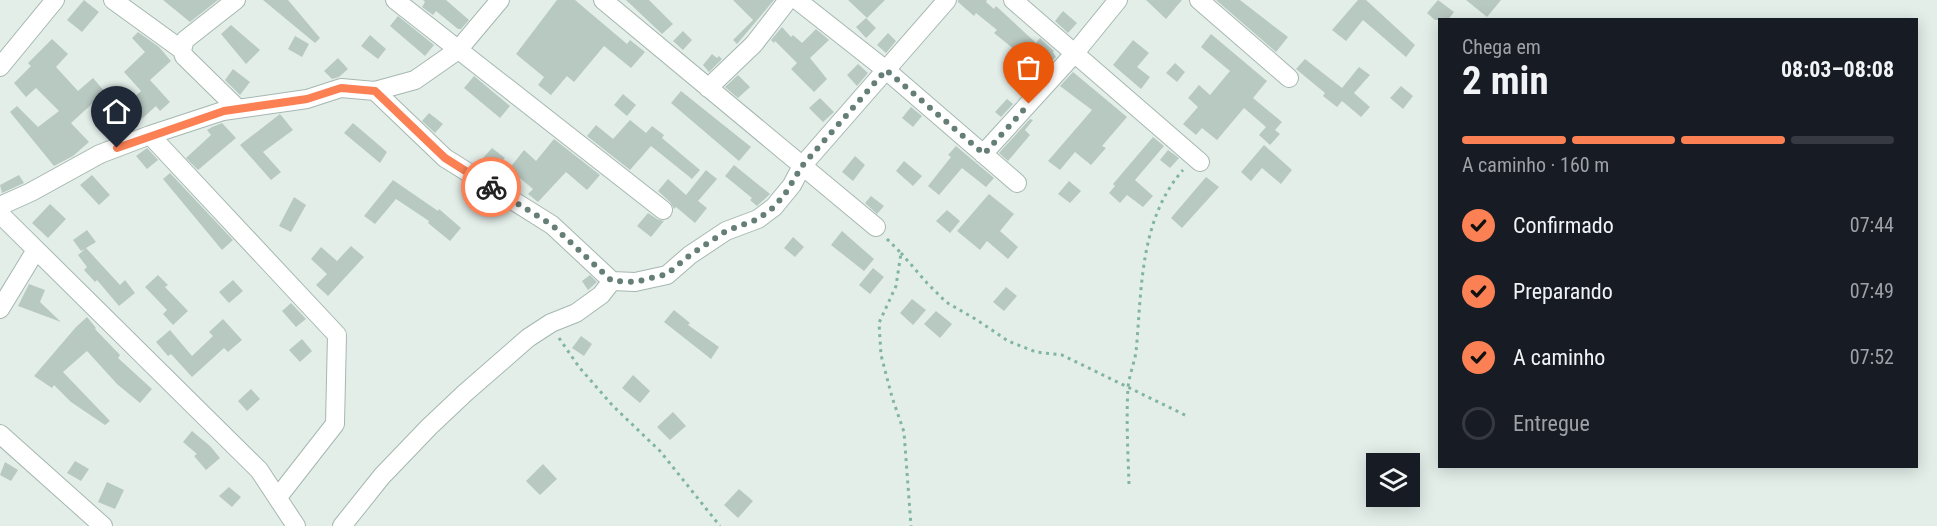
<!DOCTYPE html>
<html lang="pt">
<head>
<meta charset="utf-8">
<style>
	:root { --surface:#171b24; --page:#20242c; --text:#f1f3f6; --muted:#9ea1a6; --line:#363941; --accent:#fb8054 }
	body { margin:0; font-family:"Roboto Condensed",sans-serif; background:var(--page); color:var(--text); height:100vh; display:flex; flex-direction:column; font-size:22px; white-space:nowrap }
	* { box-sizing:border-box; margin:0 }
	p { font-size:20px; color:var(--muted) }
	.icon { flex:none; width:33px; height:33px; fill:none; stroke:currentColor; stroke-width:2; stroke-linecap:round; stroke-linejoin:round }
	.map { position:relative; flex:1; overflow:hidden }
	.details { position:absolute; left:1438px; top:18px; width:480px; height:450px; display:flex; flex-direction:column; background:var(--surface); border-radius:0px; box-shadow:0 3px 15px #0003 }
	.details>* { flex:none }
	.fabs { position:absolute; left:1366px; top:453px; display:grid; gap:12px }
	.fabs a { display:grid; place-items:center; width:54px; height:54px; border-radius:0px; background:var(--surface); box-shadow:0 3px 15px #0003; font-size:30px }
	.pin { position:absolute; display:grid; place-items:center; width:51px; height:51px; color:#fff; margin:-62px -26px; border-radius:50% 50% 50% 0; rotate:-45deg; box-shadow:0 0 6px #0007 }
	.pin .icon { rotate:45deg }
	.courier { position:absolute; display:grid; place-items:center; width:60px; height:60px; margin:-30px; border:4px solid #fb8054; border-radius:50%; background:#fff; color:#222; box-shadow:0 2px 8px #0007 }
	.overview em { font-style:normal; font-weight:700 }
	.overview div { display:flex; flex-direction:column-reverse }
	.overview { display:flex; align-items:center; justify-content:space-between; height:102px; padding:0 24px }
	h1 { font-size:39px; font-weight:700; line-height:45px }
	.bar { display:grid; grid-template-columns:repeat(4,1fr); gap:9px 6px; align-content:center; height:72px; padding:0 24px }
	.bar i { height:8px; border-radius:4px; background:var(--line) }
	.bar .active { background:var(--accent) }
	.bar p { grid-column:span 4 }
	ol { padding:0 24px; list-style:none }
	li { display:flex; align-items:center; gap:18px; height:66px }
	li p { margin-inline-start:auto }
	li .icon { padding:6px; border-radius:50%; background:var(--accent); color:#111; stroke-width:4 }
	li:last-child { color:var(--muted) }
	li i { width:33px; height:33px; border:3px solid var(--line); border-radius:50% }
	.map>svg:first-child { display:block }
</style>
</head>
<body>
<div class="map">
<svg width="1937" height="526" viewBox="0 0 1937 526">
	<rect width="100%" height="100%" fill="#e3eee9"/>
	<path fill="#b8c9c2" d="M84,0l15,12 -17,20 -15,-12z
		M163,0h55l-28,22z
		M263,0h25l32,38 -5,5z
		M423,0h23l23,20 -8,9h-3l-22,-18 -3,4 -11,-8 3,-5z
		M557,0h18l52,44 3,-4 15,12 -14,16 -27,-22 -30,36 -7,-6 -16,19 -13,-10 6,-8 -28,-23z
		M626,0h23l24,24 -11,10z
		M733,0h41l-37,44 -4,-4 20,-20z
		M848,0h37l-18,18z
		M958,0h29l-1,2 8,7 2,-3 40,37 4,-5 14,13 -1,1 3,5 -15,14 -47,-38 3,-3 -21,-17 -2,3 -16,-14z
		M1146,0h36l-16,19z
		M1216,0h24l48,37 -12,15z
		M1358,0h8l49,45 -9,12 -43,-37 -17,21 -14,-11z
		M1438,0l16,12 -6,8h-13l-8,-7z
		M1466,0h35l-14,17z
		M1063,11l14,12 -9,10 -13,-12z
		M398,16l36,29 -9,11 -35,-30z
		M866,18l10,10 -10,10 -10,-11z
		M231,25l29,25 -14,14 -25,-30z
		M782,27l9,10 2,-2 9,8 14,-14 13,11 -19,18 17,21 -13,13 -23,-23 6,-6 -22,-22 -1,2 -3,-3z
		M683,31l9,9 -9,10 -10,-9z
		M138,32l21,15 12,14 -21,19 20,22 -10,9 -4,-5 -21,19 -14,-16 20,-18 -17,-19 21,-20 -13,-14z
		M888,33l8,8 -10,12 -9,-8z
		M1211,34l56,47 -14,17 29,24 -7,8 5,4 -10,11 -11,-10 7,-8 -22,-19 -27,32 -15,-12 -6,7 -13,-11 15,-17 -10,-9 11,-13 11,10 20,-24 -29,-24z
		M370,35l16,14 -8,10 -17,-13z
		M295,36l14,8 -7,13 -14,-8z
		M52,39l16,15 -12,13 22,24 15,-13 12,14 -34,31 18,19 -16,14 -19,10 -44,-54 7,-6 21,21 21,-16 -23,-23 -10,9 -12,-14 17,-17 -3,-3z
		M1133,40l16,13 -12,14 13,10 -9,12 -28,-24z
		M712,54l5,4 2,-2 3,3 -13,13 -6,-7z
		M338,58l10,11 -9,8 -7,2 -8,-8z
		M1305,59l37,29 17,-21 11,8 -16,18 16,14 -9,10 -19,-16 -5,6 -14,-11 2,-3 -29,-24z
		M1175,63l10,9 -8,10 -11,-9z
		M858,64l10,9 -11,13 -10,-11z
		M233,69l17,13 -10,13 -15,-15z
		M1073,72l54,45 -25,29 4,2 -15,17 -16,-13 -15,18 -12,-9 44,-51 -32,-24z
		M738,75l12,12 -12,11 -13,-11z
		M474,76l36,30 -10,12 -36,-30z
		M1401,86l12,10 -10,13 -13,-11z
		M681,91l70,56 -12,14 -68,-58z
		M623,94l13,11 -9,11 -13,-11z
		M820,98l14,14 -11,10 -14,-14z
		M1007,99l6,5 -12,13 -6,-5z
		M911,107l11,9 -9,11 -11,-9z
		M429,113l14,11 -8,9 -13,-12z
		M280,114l13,16 -30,22 18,20 -10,8 -31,-35z
		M1030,119l3,1 -8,10 5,5 -22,26 -9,-8z
		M630,120l16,13 6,-7 12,9 -2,3 38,32 -8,9 -41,-33 -21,24 -43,-34 9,-11 17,14z
		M222,123l14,15 -38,32 -12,-12 25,-23 -4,-5 5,-3z
		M353,123l34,29 -7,11 -36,-30z
		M1153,137l11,9 -29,34 18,16 -10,11 -16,-12 -7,8 -11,-10 6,-7 -2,-2z
		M554,139l46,36 -13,15 -21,-18 -28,30 -10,-8 5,-5 -24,-20 15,-19 12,11z
		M1264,145l28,25 -11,14 -19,-16 -11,13 -10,-9z
		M956,146l38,32 -8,9 -24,-19 -23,27 -11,-9 23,-29 -3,-2z
		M147,148l11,12 -11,9 -11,-13z
		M492,148l13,10 -9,11 -13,-11z
		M1168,150l11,8 -9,10 -10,-8z
		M855,156l10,9 -12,16 -11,-9z
		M904,161l18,15 -9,10 -17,-15z
		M734,165l36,29 -13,12 -7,-6 2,-2 -27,-22z
		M706,170l11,9 -19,22 9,7 -12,15 -19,-16 -2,2 -4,-7 -12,-11 10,-12 18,16z
		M170,173l63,67 -11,10 -59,-71z
		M19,175l5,8 -22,10 -2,-8z
		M92,175l18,20 -11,10 -19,-20z
		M1206,177l13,10 -37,41 -11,-10z
		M393,180l45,31 1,-2 22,19 -11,13 -22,-18 1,-2 -33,-22 -21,25 -11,-8z
		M1069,181l12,10 -11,12 -12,-9z
		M989,194l25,20 -14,17 18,16 -10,12 -21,-18 -7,9 -23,-19z
		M871,196l13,10 -7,8 -12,-11z
		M294,197l12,8 -15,27 -12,-6z
		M50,204l16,15 -18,19 -16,-15z
		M947,210l13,11 -10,12 -14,-12z
		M648,213l9,6 7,2 -13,16 -14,-11z
		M87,230l9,12 -10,6 34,37 5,-5 10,13 -16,13 -22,-26 -2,2 -11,-12 3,-3 -9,-12 7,-6 -4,2 -8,-11z
		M842,231l32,28 -10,12 -33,-26z
		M793,237l11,10 -9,10 -11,-9z
		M351,246l13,11 -36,39 -12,-11 11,-11 -16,-15 10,-12 16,14z
		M873,268l11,9 -14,17 -11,-9z
		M158,275l10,10 -3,2 23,24 -15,14 -10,-11 4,-4 -22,-23z
		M590,275l7,7 -9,8 -6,-9z
		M233,280l10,11 -14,12 -10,-11z
		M29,284l16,6 -5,12 21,20 -43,-16z
		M1006,287l11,9 -13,15 -11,-9z
		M912,299l14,11 -13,15 -13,-12z
		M291,303l15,16 -10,8 -14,-16z
		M674,310l16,13 -2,2 31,22 -8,12 -47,-37z
		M936,311l16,13 -12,14 -16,-14z
		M87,317l9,11 -1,1 25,26 -2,3 34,31 -12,14 -23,-19 -30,-33 -24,21 47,49 -5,4 -34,-23 -17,-17 -2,3 -18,-12 42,-49z
		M223,319l19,21 -14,12 -4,-4 -32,29 -21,-23 -3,2 -12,-14 14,-12 22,26 21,-20 -4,-4z
		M581,336l11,8 -8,12 -12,-8z
		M302,339l10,12 -12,11 -11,-12z
		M633,375l17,16 -10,12 -18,-15z
		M251,389l9,10 -13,12 -9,-10z
		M673,412l13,14 -16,14 -13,-13z
		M192,431l18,15 10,12 -14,12 -12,-14 3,-2 -14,-12z
		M75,461l14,8 -8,12 -14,-8z
		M5,462l13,8 -7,11 -11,-6z
		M543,464l14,15 -17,16 -14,-14z
		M107,482l17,8 -9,19 -17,-7z
		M229,487l12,10 -9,10 -13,-11z
		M739,489l14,12 -15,17 -14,-13z"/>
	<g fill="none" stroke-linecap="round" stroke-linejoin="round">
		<defs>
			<path id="minor" d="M113,0l69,50
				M236,0l-51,40 -3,10 2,6 54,53
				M395,0l268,210
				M603,0l273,227
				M797,0l89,70 131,113
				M1013,0l187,162
				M1199,0l90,78
				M708,88l46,-44 34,-44
				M375,91l70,67 107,67 60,56
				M150,135l187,200 -2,89 -57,73
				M983,154l91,-100 44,-54
				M0,206l31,-14 69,-38 50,-19 73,-24 84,-12 34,-11 34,3 40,-11 43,-30 42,-50
				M0,214l259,256 37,56
				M0,309l36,-59
				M0,434l103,92
				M342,526l40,-50 47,-49 36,-34 63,-55 23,-15 25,-10 25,-18 11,-14 23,1 32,-7 23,-20 36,-24 32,-12 16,-12 18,-22 10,-19 145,-166"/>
			<path id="tertiary" d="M0,67l55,-67"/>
		</defs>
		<use href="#minor" stroke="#a5b7b1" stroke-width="20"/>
		<use href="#tertiary" stroke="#a5b7b1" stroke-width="20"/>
		<path stroke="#81b4a5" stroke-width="3" stroke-dasharray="3 4.5" stroke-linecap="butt" d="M887,239l14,14 -5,33 -17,37 2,32 11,42 12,35 7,94
			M901,253l26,30 19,19 31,18 31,21 28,11 26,3 127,62
			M559,338l20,29 34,39 47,45 60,75
			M1129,484c-1,-31 -3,-64 -1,-96 1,-12 6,-24 8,-36 6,-62 3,-132 47,-182"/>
		<use href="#minor" stroke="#fff" stroke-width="18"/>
		<use href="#tertiary" stroke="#fff" stroke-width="18"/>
	</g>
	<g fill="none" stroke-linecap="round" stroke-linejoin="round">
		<path stroke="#657e77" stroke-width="6" stroke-dasharray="0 10.8" d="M491,187l61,38 60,56 23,1 32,-8 23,-19 36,-24 32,-12 16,-12 11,-13 17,-28 84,-96 98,84 45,-50"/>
		<path stroke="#fb8054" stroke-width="8" d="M117,148l107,-37 83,-12 34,-11 34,3 70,67 46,29"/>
	</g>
</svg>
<div class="fabs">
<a><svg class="icon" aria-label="layers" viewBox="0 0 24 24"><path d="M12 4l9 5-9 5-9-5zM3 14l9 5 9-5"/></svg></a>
</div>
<div class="pin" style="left:1029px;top:104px;background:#ea580c"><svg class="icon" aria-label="bag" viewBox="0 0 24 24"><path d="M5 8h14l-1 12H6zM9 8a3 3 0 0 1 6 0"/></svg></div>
<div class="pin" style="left:117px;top:148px;background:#1f2937"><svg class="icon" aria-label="home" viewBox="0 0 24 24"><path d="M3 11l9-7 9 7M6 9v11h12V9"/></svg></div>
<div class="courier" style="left:491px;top:187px"><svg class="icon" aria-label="bike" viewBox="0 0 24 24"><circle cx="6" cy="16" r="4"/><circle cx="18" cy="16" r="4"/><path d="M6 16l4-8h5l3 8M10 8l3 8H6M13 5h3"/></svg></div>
<section class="details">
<div class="overview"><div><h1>2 min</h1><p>Chega em</p></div><em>08:03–08:08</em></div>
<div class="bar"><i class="active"></i><i class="active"></i><i class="active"></i><i></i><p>A caminho · 160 m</p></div>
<ol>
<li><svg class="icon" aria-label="check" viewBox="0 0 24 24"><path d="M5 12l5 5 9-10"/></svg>Confirmado<p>07:44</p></li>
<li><svg class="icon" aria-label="check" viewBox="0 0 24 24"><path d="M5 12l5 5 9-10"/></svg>Preparando<p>07:49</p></li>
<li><svg class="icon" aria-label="check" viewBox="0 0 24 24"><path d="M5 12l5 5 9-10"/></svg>A caminho<p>07:52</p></li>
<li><i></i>Entregue</li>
</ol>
</section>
</div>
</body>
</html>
